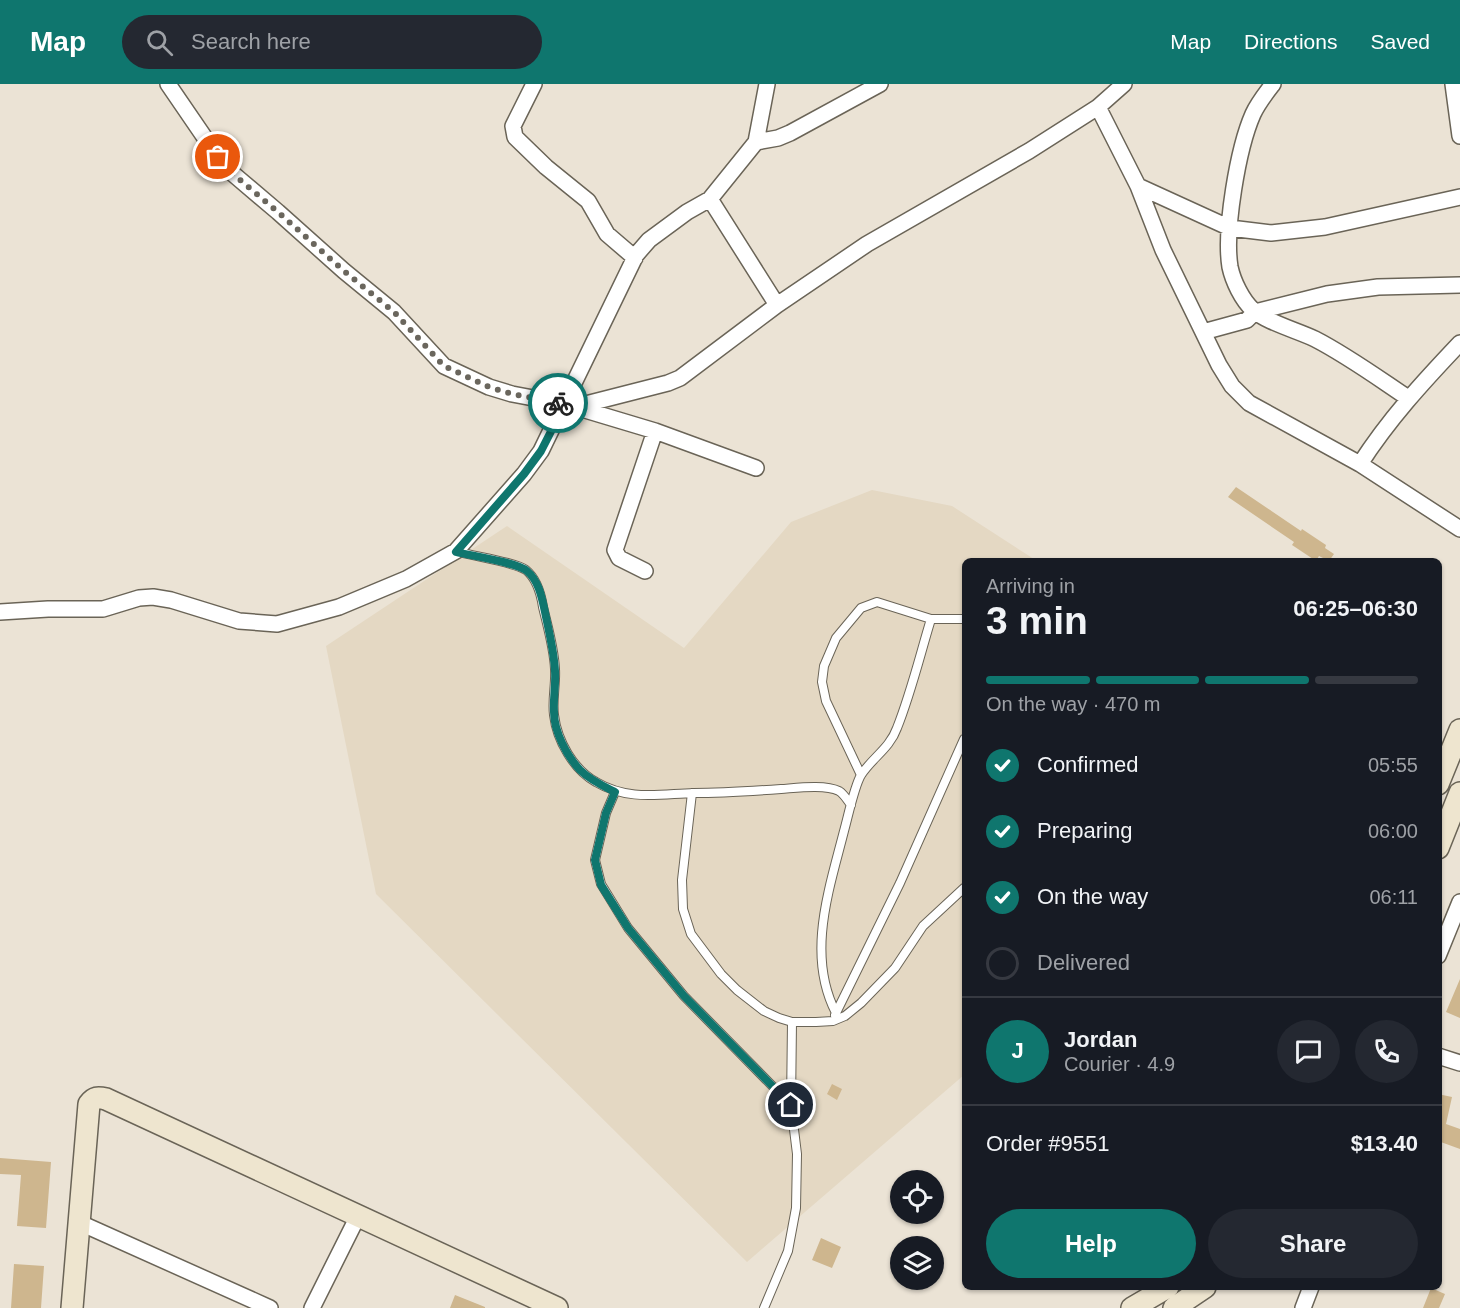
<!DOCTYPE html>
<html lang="en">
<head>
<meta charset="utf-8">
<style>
	:root { --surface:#171b24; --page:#242831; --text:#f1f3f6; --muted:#9ea1a6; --line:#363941; --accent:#0f766e }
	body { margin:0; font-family:Helvetica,sans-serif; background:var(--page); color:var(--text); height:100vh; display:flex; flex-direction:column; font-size:22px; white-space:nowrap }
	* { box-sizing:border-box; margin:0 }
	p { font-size:20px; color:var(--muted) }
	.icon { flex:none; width:33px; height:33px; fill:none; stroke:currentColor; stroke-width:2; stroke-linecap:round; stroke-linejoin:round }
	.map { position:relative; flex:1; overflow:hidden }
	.sheet { position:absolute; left:962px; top:474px; width:480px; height:732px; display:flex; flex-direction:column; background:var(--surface); border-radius:9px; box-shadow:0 2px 4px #0004 }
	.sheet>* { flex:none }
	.tools { position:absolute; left:890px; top:1086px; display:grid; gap:12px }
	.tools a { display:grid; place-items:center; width:54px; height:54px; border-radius:50%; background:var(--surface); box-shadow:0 2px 4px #0004; font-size:30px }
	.pin { position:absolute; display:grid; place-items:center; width:51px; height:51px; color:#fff; margin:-26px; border:3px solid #fff; border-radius:50%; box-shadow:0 2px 6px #0007 }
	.courier { position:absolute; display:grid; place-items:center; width:60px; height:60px; margin:-30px; border:4px solid #0f766e; border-radius:50%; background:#fff; color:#222; box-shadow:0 2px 8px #0007 }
	.head em { font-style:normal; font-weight:600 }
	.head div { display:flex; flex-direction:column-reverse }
	.head { display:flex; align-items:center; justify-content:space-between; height:102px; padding:0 24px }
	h1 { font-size:39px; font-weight:600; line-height:45px }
	.bar { display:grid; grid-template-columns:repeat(4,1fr); gap:9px 6px; align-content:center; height:72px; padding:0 24px }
	.bar i { height:8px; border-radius:4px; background:var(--line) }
	.bar .on { background:var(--accent) }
	.bar p { grid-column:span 4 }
	.line { display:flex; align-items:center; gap:15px; padding:0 24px; border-top:2px solid var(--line) }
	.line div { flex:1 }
	.round { display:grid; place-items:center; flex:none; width:63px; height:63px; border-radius:32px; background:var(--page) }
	ol { padding:0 24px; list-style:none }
	li { display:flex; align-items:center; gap:18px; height:66px }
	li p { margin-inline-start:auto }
	li .icon { padding:6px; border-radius:50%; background:var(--accent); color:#fff; stroke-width:4 }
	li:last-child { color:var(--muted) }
	li i { width:33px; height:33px; border:3px solid var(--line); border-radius:50% }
	.action { display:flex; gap:12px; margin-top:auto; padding:12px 24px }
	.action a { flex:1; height:69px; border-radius:36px; background:var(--accent); color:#fff; font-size:24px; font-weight:600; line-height:69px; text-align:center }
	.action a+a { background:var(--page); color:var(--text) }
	header { display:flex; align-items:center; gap:36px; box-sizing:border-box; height:84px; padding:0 30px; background:var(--accent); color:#fff }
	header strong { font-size:28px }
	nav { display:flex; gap:33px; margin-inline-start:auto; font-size:21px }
	.search { width:420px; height:54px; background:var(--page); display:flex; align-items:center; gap:15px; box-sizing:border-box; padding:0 21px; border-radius:33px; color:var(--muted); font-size:22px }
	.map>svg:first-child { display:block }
</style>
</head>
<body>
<header>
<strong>Map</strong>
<div class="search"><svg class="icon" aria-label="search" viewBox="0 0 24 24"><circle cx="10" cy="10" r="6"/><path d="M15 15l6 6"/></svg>Search here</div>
<nav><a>Map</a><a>Directions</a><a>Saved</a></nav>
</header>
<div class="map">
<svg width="1460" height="1224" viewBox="0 0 1460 1224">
	<rect width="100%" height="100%" fill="#ebe3d5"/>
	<path fill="#e4d8c3" d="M872,406l80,16 85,55h-73v514l-217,187 -371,-368 -50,-248 181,-120 177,122 107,-126z"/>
	<path fill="#ceb68e" d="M1236,403l65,44 1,-2 24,16 -1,3 9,6 -5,7 -10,-5 -3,5 -24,-16 2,-3 -66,-45z
		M1460,895v39l-14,-6z
		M832,1000l10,5 -5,11 -10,-6z
		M1438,1010l14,3 -6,27 14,5v20l-22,-8z
		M0,1074l51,4 -5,66 -29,-2 4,-51 -21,-1z
		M821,1154l20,9 -9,21 -20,-8z
		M14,1180l30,2 -3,42h-30z
		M1431,1204l14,6 -6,14h-16z
		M455,1211l30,12v1h-35z"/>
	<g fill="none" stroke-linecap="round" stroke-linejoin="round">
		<defs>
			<path id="lane" d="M456,467c15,5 59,11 70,19 11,9 15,24 17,37 5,21 11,41 12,62 1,15 -3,31 -1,46 3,26 20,55 42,67 32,19 63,12 98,11 29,0 58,-2 87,-4 15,-1 44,-5 58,2 5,3 9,10 12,14
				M861,691l-35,-74 -4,-19 2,-16 12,-28 25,-30 16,-6 54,17h33
				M615,708l-9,21 -11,47 6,24 27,44 56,68 107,109
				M692,709l-10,87 1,29 8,25 30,40 16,16 27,21 15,7 13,4h24l17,-1 12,-5 16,-13 34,-35 28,-42 41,-38
				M836,929c-30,-58 -7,-123 8,-182 4,-14 10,-44 17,-56 11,-17 29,-27 36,-47 14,-35 23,-73 34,-109
				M835,931l65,-132 64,-144
				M764,1224l24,-57 8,-43 1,-54 -6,-49 1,-83"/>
			<path id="street" d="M168,0l50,73 14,16 46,39 66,59 50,41 50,54 45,21 23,7 53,10 90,27 101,37
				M534,0l-21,42 2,11 31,30 42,34 19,33 28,24
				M1124,0l-26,23 40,79 25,64 56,115 13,21 17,17 111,61 100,65
				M1273,0c-7,9 -15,19 -20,30 -15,34 -29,116 -23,153 3,14 12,33 23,43 13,12 46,21 62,29 33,17 63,39 93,59
				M1453,0l7,52
				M756,58l22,-4 12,-5 90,-49
				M1138,102l92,42 41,5 54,-6 135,-30
				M777,221l90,-61 162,-93 69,-44
				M1203,248l44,-12 8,-8 72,-18 51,-7 82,-2
				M574,323l94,-24 12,-5 97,-73 -67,-106
				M1360,380c29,-45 63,-82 100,-121
				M645,487l-26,-13 -4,-8 40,-119
				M0,528l48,-3h55l36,-11 14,-1 18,3 68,21 38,3 62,-17 67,-28 50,-28 68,-77 17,-23 95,-196 13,-15 38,-28 23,-13 46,-57 11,-58
				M1438,872l22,-54
				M1438,972l22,7
				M78,1138l192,86
				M312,1224l47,-94
				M1303,1224l8,-21"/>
			<path id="secondary" d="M1438,700l22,-54
				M1438,764l22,-55
				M72,1224l17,-204c5,-7 9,-7 17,-5l451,209
				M1132,1224l36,-21
				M1174,1224l31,-21"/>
		</defs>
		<use href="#lane" stroke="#6a6457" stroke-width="10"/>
		<use href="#street" stroke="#6a6457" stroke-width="18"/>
		<use href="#secondary" stroke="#6a6457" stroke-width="24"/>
		<use href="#lane" stroke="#fff" stroke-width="8"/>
		<use href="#street" stroke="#fff" stroke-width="15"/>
		<use href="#secondary" stroke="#eee5cf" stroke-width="21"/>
	</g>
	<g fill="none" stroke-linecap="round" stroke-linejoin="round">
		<path stroke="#6a665d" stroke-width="6" stroke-dasharray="0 10.8" d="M218,73l14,16 46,39 66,59 50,41 50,54 45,21 23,7 46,9"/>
		<path stroke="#0f766e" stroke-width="8" d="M558,319l7,1 -24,47 -17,23 -68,78c15,4 60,10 71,19 12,10 15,27 18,41 4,20 9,39 10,59 1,14 -2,28 -1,41 0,20 13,44 26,58 10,10 23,16 35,22l-9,21 -11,47 6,25 27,43 56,68 107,109"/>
	</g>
</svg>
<div class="tools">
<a><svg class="icon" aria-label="locate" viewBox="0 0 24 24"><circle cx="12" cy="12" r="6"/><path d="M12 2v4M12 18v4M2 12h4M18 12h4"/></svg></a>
<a><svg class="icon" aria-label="layers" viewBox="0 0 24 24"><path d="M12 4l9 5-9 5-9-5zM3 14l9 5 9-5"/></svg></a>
</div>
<div class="pin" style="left:218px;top:73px;background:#ea580c"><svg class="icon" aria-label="bag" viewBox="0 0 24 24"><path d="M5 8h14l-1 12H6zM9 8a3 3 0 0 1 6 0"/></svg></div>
<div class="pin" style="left:791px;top:1021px;background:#1f2937"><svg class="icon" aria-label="home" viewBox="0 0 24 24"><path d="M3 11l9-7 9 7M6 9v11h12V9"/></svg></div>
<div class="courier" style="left:558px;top:319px"><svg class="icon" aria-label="bike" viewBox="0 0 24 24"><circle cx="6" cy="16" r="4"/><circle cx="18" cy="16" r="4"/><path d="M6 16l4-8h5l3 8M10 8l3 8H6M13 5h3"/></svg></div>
<section class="sheet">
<div class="head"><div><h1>3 min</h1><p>Arriving in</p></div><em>06:25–06:30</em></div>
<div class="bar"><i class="on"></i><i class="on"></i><i class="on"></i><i></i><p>On the way · 470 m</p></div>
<ol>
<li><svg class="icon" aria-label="check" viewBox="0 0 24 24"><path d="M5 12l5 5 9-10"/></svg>Confirmed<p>05:55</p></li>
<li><svg class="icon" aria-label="check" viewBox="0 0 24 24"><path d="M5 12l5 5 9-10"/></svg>Preparing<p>06:00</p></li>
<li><svg class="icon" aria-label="check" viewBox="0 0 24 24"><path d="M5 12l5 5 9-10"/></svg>On the way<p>06:11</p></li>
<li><i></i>Delivered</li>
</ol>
<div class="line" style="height:108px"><b class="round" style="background:var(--accent);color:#fff">J</b><div><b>Jordan</b><p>Courier · 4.9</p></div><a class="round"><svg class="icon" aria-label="chat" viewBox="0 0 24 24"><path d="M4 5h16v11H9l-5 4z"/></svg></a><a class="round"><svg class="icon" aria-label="phone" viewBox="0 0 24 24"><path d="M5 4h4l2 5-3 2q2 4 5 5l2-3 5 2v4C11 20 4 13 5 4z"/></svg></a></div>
<div class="line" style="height:78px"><div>Order #9551</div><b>$13.40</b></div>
<div class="action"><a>Help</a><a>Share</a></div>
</section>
</div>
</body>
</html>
